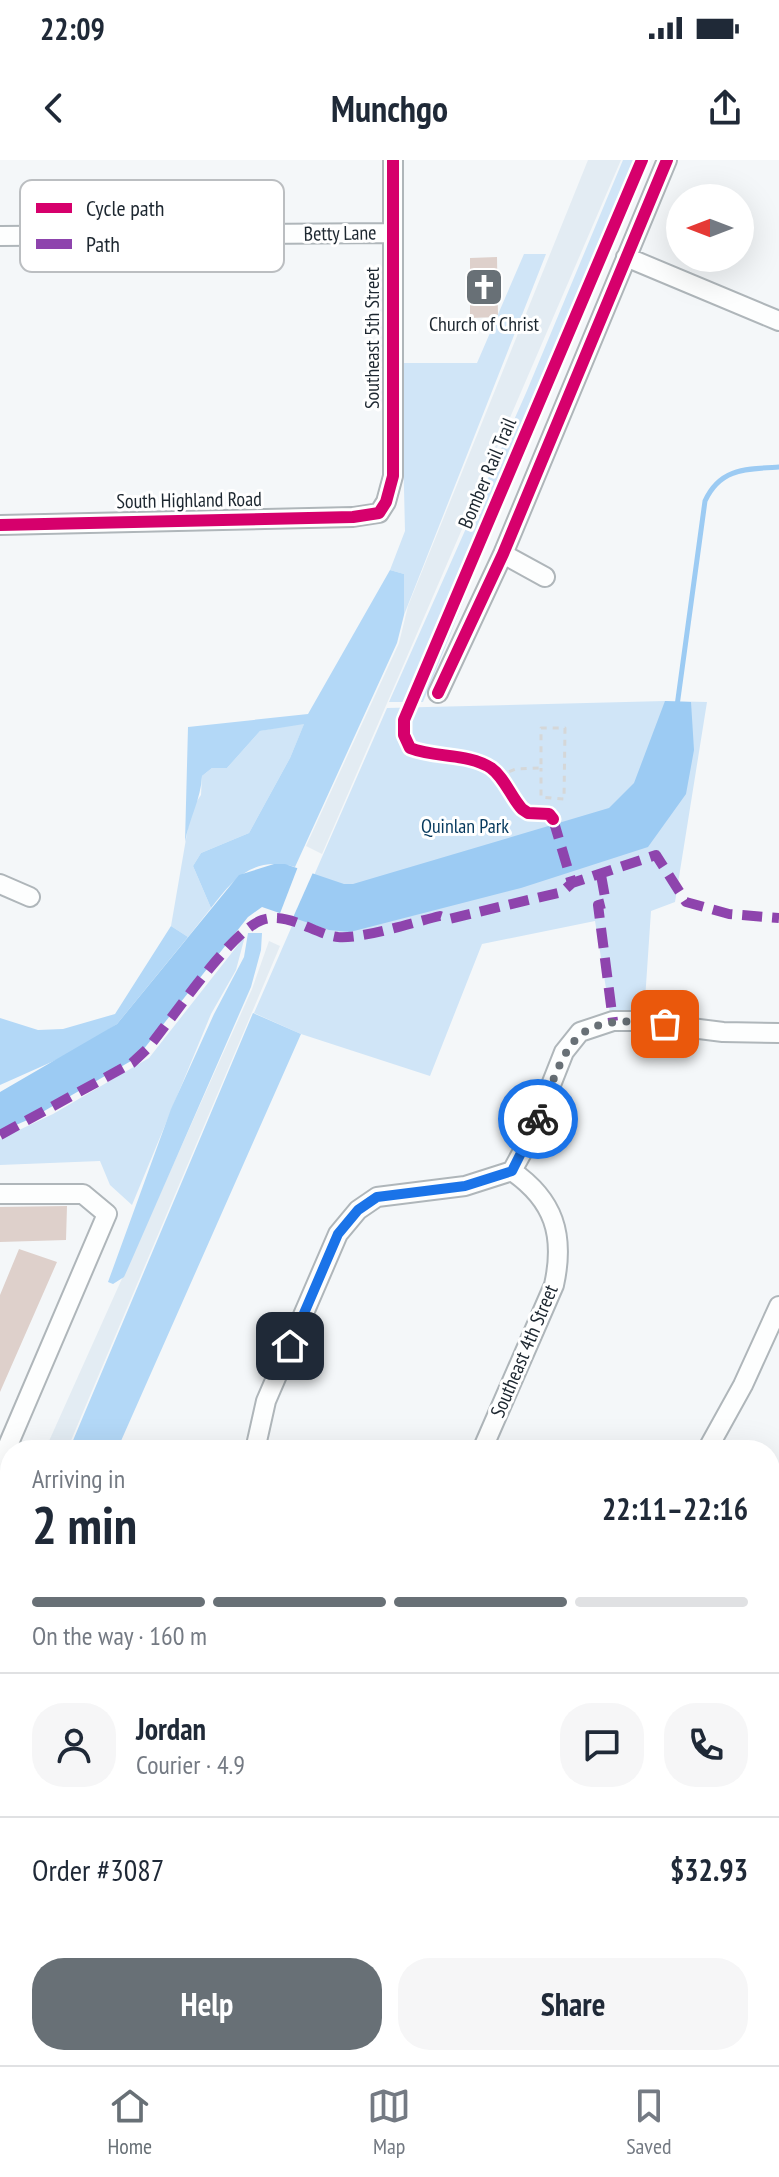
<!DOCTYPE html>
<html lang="en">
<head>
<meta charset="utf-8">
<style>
	:root { --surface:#fff; --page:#f6f6f7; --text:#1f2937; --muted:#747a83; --line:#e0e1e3; --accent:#687076 }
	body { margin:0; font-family:"PT Sans Narrow",sans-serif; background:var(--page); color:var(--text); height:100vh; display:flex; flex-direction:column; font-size:30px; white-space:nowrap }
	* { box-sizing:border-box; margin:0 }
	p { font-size:26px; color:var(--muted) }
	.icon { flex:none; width:44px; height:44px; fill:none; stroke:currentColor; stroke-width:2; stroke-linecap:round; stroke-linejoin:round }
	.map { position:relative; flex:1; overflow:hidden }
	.sheet { position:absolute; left:0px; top:1280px; width:780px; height:626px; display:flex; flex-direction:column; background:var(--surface); border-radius:32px 32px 0 0; box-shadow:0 8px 32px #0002 }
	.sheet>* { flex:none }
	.needle { width:52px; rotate:270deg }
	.controls { position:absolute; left:666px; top:24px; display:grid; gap:16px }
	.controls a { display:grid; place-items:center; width:88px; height:88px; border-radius:50%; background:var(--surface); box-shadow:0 8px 32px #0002; font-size:40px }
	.pin { position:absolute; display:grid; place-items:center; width:68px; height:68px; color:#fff; margin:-34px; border-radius:16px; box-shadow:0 4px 12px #0006 }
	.courier { position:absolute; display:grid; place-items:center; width:80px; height:80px; margin:-40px; border:6px solid #1a73e8; border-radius:50%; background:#fff; color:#222; box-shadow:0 2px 10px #0007 }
	.overview em { font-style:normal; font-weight:800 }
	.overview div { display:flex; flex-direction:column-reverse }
	.overview { display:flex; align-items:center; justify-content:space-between; height:136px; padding:0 32px }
	h1 { font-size:52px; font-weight:800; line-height:60px }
	.bar { display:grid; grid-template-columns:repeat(4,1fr); gap:12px 8px; align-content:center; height:96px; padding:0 32px }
	.bar i { height:10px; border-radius:6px; background:var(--line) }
	.bar .selected { background:var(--accent) }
	.bar p { grid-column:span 4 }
	.line { display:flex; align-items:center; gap:20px; padding:0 32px; border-top:2px solid var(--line) }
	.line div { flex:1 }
	.round { display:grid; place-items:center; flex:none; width:84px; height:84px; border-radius:32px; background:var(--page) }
	.action { display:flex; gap:16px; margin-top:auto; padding:16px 32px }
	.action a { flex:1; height:92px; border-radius:32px; background:var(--accent); color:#fff; font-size:32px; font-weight:800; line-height:92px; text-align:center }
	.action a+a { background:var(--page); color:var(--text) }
	.status { display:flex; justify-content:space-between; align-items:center; height:56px; padding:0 40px; background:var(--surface); direction:ltr }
	.status svg { height:22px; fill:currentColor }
	header { display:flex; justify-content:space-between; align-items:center; height:104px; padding:0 32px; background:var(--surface); font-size:36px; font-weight:800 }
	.menu { display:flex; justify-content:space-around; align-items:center; height:112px; border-top:2px solid var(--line); background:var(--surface); font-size:22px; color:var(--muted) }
	.menu a { display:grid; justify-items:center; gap:4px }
	.menu .selected { color:var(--accent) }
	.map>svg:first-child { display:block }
</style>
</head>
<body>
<div class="status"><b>22:09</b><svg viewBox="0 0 49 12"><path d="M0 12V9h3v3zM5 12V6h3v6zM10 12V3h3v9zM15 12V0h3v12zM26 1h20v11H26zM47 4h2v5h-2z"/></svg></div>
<header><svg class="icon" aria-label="back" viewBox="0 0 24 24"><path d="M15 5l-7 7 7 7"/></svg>Munchgo<svg class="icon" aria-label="share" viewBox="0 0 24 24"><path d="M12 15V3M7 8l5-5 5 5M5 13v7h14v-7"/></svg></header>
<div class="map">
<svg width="779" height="1905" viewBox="0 0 779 1905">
	<rect width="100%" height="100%" fill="#f4f7f9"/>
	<path fill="#e3ecf3" d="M588,0h33l-299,694 -16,-8 93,-203 9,-37z
		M269,781l11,5 -213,504h-22l207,-461z
		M10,1367v58l-10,24v-59z"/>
	<path fill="#d0e5f7" d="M623,0h19l-219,542h-34l137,-309z
		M524,94h22l-142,361v-41l-14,-4 15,-39 -4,-168h76z
		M665,541l42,1 -32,200 -24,9 -7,104 -34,-2 -15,-92 -113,23 -52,132 -129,-42 -47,-21 133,-305z
		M305,562l-15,36 -41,75 -48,20 -8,13 18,42 -23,29 -17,-11 20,-116 10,-15 1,-19 10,-8h15l33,-37z
		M245,776l-9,34 -25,44 -79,191 -22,-20 -10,-24 -100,4v-26l53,-25 96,-56z"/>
	<path fill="#b3d8f7" d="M390,410l14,4v41l-7,28 -102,224c-42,-11 -61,11 -84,41l-18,-42 8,-13 48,-20 41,-75 14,-34 -44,7 -33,37h-15l-10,8c-1,23 -13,43 -17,66l3,-115 120,-13z
		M171,766l17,11 -71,87 -43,28 -74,33v-67l38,12 25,-1 52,-15z
		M248,773h14l-1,17 -10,37 -122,279 -5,11 -11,7 -5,-2 63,-173 43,-95 30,-57z
		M253,853l48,21 -184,416h-48z
		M10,1430v132l-10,20v-129z"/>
	<path fill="#9ccbf3" d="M665,541l26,1 3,48 -8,44 -38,53 -127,41 -171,44 -21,-2 -67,-23 -14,10 -105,133 -12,11 -99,57 -32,14v-40l117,-68 122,-149 35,-11h11l59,20h9l256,-76 25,-25z"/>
	<path fill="#f4f7f9" d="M299,704l16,4 -24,54 -12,-6z"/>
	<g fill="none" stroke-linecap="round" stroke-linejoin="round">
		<path stroke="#9ccbf3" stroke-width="5" d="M677,546l28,-205c15,-33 41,-32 74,-34"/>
	</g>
	<path fill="#ded0cb" d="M497,97l1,60 -28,1v-60z
		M67,1046l-1,34 -66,2v-35z
		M19,1089l38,13 -57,130v-97z"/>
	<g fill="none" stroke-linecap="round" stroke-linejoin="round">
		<defs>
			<path id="minor" d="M0,76l391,-3
				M626,97l153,64
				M0,365l353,-8 26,-4 7,-11 7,-26v-316
				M503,394l42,23
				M438,533l65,-139 164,-394
				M0,724l30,13
				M512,1011l18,-33 34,-86 16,-20 33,-11h23l87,11 56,1
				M0,1034h83l24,20 -107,250
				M255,1290l11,-49 72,-167 20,-24 19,-13 88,-11 47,-15
				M482,1290l72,-165c11,-50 0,-85 -42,-114
				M707,1290l36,-65 36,-79
				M770,1497h9
				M260,1896l1,9
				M647,1905v-9"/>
		</defs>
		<use href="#minor" stroke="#afb6ba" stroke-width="22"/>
		<path stroke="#d5d7d8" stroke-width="3" stroke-dasharray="6 6" stroke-linecap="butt" d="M498,616l18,-7 25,-1v-40h24l-1,71 -23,-2v-29"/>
		<use href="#minor" stroke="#fdfefe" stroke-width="18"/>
		<path stroke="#8e44ad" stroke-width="10" stroke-dasharray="20 10" stroke-linecap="butt" d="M553,659l19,64
			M601,715l5,28 -8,2 15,116
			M0,975l132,-72 16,-15c24,-29 83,-117 114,-128 27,-9 51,14 76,17 25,2 76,-15 102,-21l9,3 113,-27 10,-9 84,-28 30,47 43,12 50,4"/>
		<defs>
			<path id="cycleway" d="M0,365l353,-8 26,-4 7,-11 7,-26v-316
				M438,533l65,-139 164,-394
				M553,659l-4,-5 -21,-1 -6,-4c-11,-12 -18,-32 -31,-41 -23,-15 -56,-10 -81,-20l-6,-13v-15l238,-560"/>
		</defs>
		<use href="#cycleway" stroke="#fff" stroke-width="17"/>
		<use href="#cycleway" stroke="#d6006c" stroke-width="12"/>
	</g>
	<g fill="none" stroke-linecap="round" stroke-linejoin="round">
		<path stroke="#687076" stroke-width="8" stroke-dasharray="0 14.4" d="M538,959c31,-78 32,-107 127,-95"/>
		<path stroke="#1a73e8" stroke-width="10" d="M290,1186l48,-112 20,-24 19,-13 88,-11 47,-15 26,-52"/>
	</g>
	<defs>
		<symbol id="church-square" viewBox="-11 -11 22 22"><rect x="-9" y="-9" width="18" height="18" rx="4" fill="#687076" stroke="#fff"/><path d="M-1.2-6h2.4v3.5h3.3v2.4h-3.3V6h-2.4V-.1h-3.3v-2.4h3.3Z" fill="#fff"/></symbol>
	</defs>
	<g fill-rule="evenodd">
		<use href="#church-square" x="462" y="105" width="44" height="44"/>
	</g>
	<g text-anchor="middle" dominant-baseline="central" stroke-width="6" stroke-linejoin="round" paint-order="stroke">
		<g font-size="20" fill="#1d2730" stroke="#fff">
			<text transform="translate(340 73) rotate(-1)">Betty Lane</text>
			<text transform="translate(372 178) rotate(-90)">Southeast 5th Street</text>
			<text transform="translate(487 313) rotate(-67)">Bomber Rail Trail</text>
			<text transform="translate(189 340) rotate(-1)">South Highland Road</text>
			<text transform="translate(524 1191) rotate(-67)">Southeast 4th Street</text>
		</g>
		<g font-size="20" fill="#1d2730" stroke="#fff">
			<text x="484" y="164">Church of Christ</text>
		</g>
		<g font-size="20" fill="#073a5e" stroke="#fff">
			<text x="465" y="666">Quinlan Park</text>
		</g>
	</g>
	<rect x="20" y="20" width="264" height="92" rx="12" fill="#fff" stroke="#bbbec1" stroke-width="2"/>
	<rect x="36" y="43" width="36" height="10" fill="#d6006c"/>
	<rect x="36" y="79" width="36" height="10" fill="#8e44ad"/>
	<g font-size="22" fill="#1d2730">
		<text x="86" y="56">Cycle path</text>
		<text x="86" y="92">Path</text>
	</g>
</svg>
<div class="controls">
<a><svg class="needle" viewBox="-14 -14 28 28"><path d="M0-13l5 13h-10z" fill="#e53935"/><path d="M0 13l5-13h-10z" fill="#747a83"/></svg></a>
</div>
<div class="pin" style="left:665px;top:864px;background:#ea580c"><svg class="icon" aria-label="bag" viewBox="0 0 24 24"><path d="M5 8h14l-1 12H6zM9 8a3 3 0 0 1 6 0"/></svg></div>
<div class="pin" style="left:290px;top:1186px;background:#1f2937"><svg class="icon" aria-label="home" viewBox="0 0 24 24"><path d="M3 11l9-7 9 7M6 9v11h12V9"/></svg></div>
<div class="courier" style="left:538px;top:959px"><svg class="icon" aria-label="bike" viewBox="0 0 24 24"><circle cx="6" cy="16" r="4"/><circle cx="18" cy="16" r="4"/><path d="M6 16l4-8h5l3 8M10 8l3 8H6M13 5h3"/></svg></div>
<section class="sheet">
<div class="overview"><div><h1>2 min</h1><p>Arriving in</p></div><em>22:11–22:16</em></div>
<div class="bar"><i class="selected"></i><i class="selected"></i><i class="selected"></i><i></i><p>On the way · 160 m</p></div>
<div class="line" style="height:144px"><a class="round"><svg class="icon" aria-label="person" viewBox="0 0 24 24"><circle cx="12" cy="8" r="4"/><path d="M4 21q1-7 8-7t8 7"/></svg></a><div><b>Jordan</b><p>Courier · 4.9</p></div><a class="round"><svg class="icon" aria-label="chat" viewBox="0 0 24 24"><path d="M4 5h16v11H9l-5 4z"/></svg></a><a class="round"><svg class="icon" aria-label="phone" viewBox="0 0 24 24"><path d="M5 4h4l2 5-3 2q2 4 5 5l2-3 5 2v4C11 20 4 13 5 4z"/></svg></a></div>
<div class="line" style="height:104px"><div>Order #3087</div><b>$32.93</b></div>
<div class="action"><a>Help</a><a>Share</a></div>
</section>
</div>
<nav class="menu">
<a class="selected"><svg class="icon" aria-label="home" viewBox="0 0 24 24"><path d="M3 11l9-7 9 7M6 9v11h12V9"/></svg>Home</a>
<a><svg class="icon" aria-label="map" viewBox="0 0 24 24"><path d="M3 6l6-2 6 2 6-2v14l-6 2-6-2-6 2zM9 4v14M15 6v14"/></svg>Map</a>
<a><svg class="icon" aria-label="saved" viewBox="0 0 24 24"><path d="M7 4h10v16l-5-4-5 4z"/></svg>Saved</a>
</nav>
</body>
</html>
